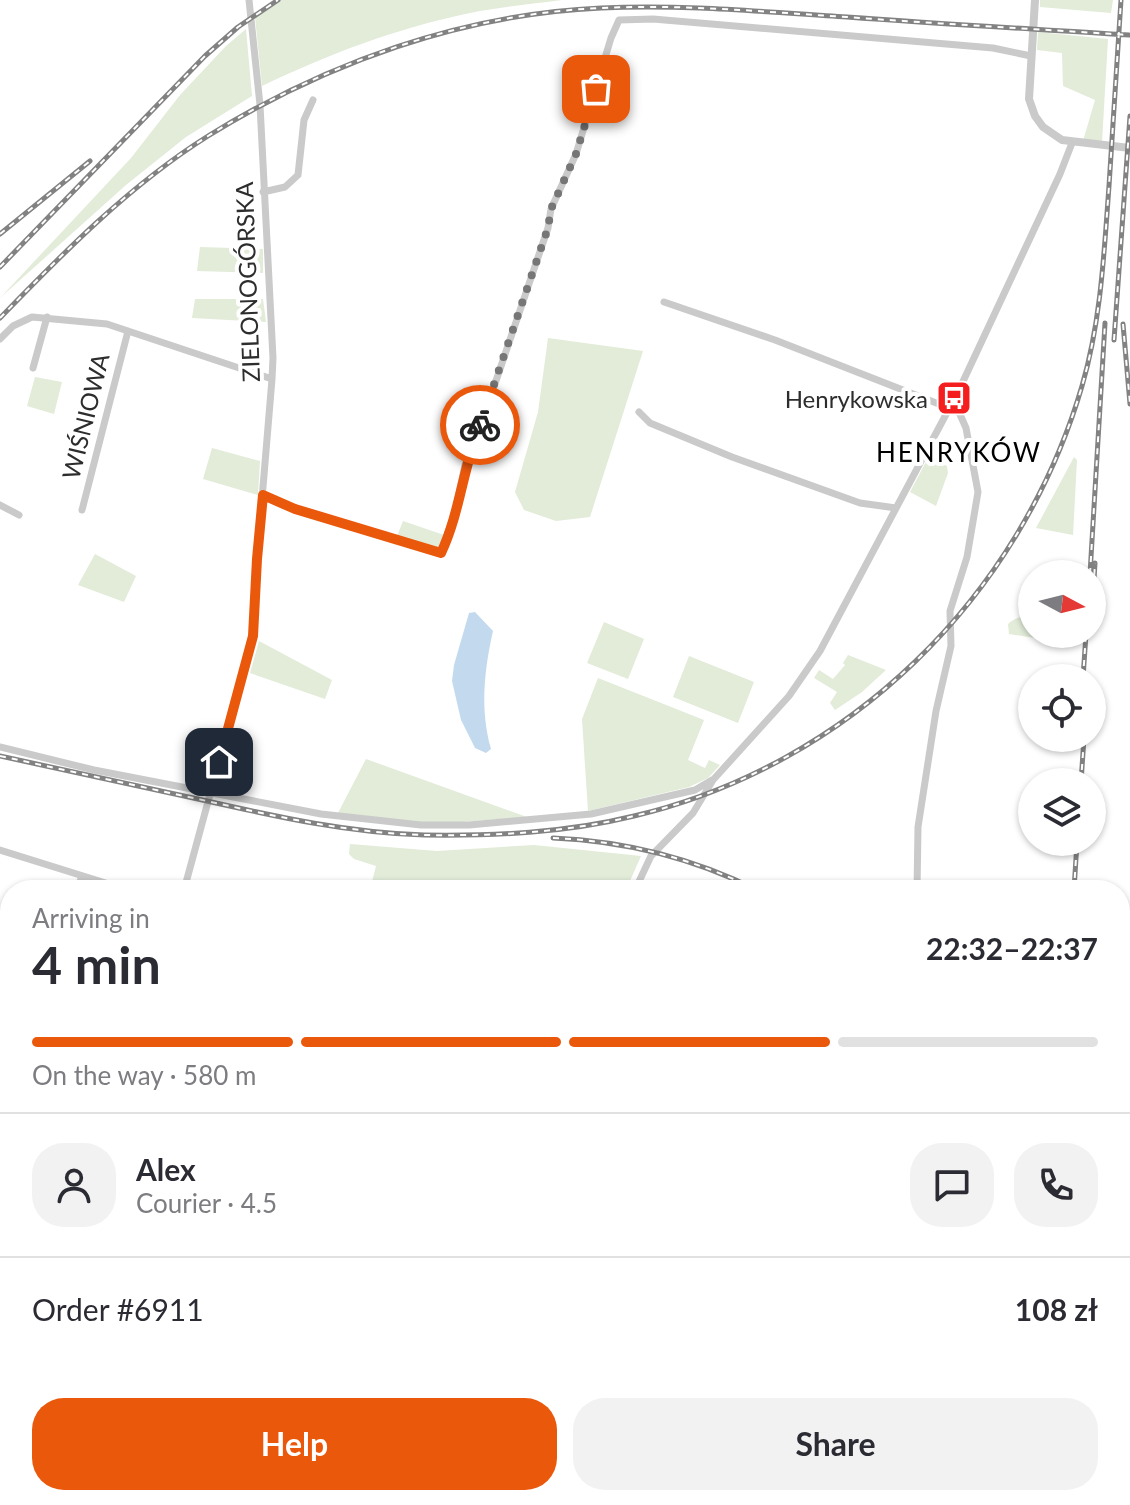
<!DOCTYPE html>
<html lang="en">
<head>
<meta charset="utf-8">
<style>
	:root { --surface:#fff; --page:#f2f2f3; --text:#2b2b33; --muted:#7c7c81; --line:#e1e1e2; --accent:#ea580c }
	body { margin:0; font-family:Lato,sans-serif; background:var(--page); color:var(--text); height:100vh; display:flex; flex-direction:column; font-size:30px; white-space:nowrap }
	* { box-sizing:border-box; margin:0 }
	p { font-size:26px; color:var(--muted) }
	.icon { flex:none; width:44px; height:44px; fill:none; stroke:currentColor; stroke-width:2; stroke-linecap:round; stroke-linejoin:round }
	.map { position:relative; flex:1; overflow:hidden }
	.drawer { position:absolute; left:0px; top:880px; width:1130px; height:626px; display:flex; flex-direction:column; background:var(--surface); border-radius:32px 32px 0 0; box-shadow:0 2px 6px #0004 }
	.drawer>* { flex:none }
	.needle { width:52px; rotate:97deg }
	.controls { position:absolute; left:1018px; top:560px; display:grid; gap:16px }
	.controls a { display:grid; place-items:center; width:88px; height:88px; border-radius:50%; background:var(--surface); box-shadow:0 2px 6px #0004; font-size:40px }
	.pin { position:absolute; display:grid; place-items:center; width:68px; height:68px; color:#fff; margin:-34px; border-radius:16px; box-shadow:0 4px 12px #0006 }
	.courier { position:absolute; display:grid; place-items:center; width:80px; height:80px; margin:-40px; border:6px solid #ea580c; border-radius:50%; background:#fff; color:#222; box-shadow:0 2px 10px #0007 }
	.summary em { font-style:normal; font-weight:700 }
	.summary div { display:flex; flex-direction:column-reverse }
	.summary { display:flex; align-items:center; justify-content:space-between; height:136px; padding:0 32px }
	h1 { font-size:52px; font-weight:700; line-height:60px }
	.bar { display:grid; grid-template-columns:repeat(4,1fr); gap:12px 8px; align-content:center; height:96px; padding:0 32px }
	.bar i { height:10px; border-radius:6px; background:var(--line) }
	.bar .selected { background:var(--accent) }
	.bar p { grid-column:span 4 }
	.line { display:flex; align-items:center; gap:20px; padding:0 32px; border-top:2px solid var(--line) }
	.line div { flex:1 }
	.round { display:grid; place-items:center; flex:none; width:84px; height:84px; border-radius:32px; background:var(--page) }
	.button { display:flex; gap:16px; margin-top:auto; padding:16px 32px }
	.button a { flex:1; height:92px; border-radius:32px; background:var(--accent); color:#fff; font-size:32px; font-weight:700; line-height:92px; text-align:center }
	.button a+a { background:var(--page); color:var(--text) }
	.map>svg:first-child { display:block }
</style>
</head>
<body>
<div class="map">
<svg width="1130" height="1505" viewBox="0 0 1130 1505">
	<rect width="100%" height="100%" fill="#fff"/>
	<path fill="#e2ecd9" d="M278,0h284c-30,4 -62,7 -92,13 -73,15 -141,41 -208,73l-7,-69z
		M1040,0h73l-2,13 -71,-6z
		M246,29l6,67 -66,41 -60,48 -126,113 131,-140 49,-63 46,-49z
		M1038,32l70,7 -6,103 -19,-1 12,-41 -32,-14 -1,-33 -25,-3z
		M200,247l63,2v24l-66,-2z
		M195,299h68l3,23 -74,-4z
		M548,338l95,13 -53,166 -34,4 -32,-11 -9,-18 23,-80z
		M35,377l27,5 -8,32 -27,-8z
		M212,448l48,13 -2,34 -55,-16z
		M1074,457l3,3 -4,75 -37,-7z
		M928,458l19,8 1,7 -12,33 -26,-14z
		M403,521l41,14 -6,14 -41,-13z
		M95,554l41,22 -12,26 -46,-17z
		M1032,616v18h34v9l-57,-9 -1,-10c8,-7 14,-8 24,-8z
		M604,622l40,17 -16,40 -41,-16z
		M259,641l73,39 -7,19 -75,-26z
		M848,655l38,15 -24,22 -27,18 -5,-7 7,-11 -23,-14 5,-8 14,9 12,-14 -2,-2z
		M689,656l65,26 -16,41 -65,-26z
		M598,678l106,42 -16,40 17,8 4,-8 11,5 -12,13 -19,9 -101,24 -6,-92z
		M366,759l161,58 -92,7 -97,-11z
		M350,844l87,7 97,-6 107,11 -15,34h-166l-12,-4 -2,4h-76l6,-24 -22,-7 -5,-5z
		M1120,1019l10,1v77l-10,-1z
		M919,1496h91v9h-64z
		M1056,1496h63l11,6v3h-79z"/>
	<path fill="#c3daee" d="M475,612l18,19c-9,40 -13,79 -2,118l-5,4 -11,-5 -14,-28 -9,-39 2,-16 15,-52z"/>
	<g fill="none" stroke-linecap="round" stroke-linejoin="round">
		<path stroke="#cacaca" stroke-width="7" d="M263,192l22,-5 13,-12 6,-55 9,-20
			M664,302l111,38 174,68
			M0,339l13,-13 19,-9 75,7 165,55
			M33,368l14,-51
			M639,412l11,11 82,34 128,46 36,5
			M263,495l32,14 146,44 14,-41 10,-47 18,-46 65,-191 3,-19 25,-55 35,-116 8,-18 34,-1 340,29 38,8
			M0,505l19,10
			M82,510l46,-179
			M0,747l94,23 227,44 100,11h48l122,-11 104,-24 17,-10
			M0,850l128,40
			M77,890l5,-14
			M184,890l69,-254 4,-77 15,-180 1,-21 -13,-253 -11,-105
			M635,890l16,-34 42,-43 20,-33 76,-84 31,-45 139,-261 101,-216 12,-31
			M917,890l1,-63 18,-116 15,-65 -1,-35 17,-54 11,-65 -12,-64 -8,-18 -7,-6
			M0,956l10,4
			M0,1371l10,4
			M363,1496l28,9
			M577,1505l1,-9"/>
		<path stroke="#cacaca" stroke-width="8" d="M1035,0l-6,99 6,17 8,11 19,13 68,8"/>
		<defs>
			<path id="rail" d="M0,234l90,-73
				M0,267l205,-211 33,-29 40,-27
				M0,318c64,-66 130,-133 208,-182 118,-73 254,-122 393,-128 82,-4 164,4 246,9 94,7 188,12 282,18
				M1123,324l7,80
				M1114,340l16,-224
				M1090,574l15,-251
				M1092,611l3,-48
				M1083,678l3,-44
				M0,756c69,15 138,30 207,45 71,16 143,32 217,34 70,1 141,-2 210,-19 215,-51 386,-218 448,-430 19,-65 22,-133 27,-200 4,-62 8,-124 12,-186
				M1081,782l3,-44
				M553,838c71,3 140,20 204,52
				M1074,890l3,-48
				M1120,993l10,-16
				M1035,1505v-9"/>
		</defs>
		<use href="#rail" stroke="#828282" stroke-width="5"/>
		<use href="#rail" stroke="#fff" stroke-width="2" stroke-dasharray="6" stroke-linecap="butt"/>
	</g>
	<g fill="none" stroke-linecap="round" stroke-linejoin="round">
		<path stroke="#767676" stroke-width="8" stroke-dasharray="0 14.4" d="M480,425l68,-197 3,-19 25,-55 20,-65"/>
		<path stroke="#ea580c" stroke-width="10" d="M219,762l34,-126 4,-77 6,-64 32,14 146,44c19,-40 22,-86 39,-128"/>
	</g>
	<defs>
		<symbol id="bus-square" viewBox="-11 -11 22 22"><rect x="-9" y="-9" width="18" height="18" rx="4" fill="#f51e1e" stroke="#fff"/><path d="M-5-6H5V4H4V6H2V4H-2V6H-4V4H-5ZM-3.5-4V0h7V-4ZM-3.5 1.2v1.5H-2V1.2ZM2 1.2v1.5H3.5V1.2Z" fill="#fff"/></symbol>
	</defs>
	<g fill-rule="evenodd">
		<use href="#bus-square" x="934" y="378" width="40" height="40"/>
	</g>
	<g text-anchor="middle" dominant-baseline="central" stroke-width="8" stroke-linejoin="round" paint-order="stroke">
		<g font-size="24" fill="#2d2d2d" stroke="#fff">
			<text transform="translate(247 282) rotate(-92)">ZIELONOGÓRSKA</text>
			<text transform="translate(85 416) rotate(-76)">WIŚNIOWA</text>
		</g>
		<g font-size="24" fill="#2d2d2d" stroke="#fff" text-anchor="end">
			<text x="928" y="398">Henrykowska</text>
		</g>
		<g font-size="26" letter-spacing="2" fill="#000" stroke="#fff">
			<text x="959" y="452">HENRYKÓW</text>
		</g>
	</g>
</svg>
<div class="controls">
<a><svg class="needle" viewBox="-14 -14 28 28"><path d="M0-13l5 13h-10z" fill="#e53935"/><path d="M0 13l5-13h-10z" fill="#7c7c81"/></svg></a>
<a><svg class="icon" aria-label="locate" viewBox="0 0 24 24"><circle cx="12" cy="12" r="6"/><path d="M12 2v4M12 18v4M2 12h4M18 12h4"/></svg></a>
<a><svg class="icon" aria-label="layers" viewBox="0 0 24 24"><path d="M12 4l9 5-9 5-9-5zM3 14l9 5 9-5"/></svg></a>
</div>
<div class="pin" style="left:596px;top:89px;background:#ea580c"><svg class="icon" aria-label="bag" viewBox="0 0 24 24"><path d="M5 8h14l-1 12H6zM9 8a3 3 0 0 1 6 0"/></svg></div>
<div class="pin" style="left:219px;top:762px;background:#1f2937"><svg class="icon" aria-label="home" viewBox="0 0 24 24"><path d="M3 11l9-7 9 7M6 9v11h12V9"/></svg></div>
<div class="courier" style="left:480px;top:425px"><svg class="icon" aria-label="bike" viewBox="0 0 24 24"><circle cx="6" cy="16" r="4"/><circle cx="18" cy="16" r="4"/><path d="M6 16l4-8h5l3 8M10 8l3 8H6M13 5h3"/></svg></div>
<section class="drawer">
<div class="summary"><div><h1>4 min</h1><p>Arriving in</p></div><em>22:32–22:37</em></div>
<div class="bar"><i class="selected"></i><i class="selected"></i><i class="selected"></i><i></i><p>On the way · 580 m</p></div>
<div class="line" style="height:144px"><a class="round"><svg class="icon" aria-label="person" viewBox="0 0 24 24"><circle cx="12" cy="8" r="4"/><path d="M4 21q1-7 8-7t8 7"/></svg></a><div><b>Alex</b><p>Courier · 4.5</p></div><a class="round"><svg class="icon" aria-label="chat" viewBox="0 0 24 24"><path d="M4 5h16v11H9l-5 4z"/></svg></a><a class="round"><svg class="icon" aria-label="phone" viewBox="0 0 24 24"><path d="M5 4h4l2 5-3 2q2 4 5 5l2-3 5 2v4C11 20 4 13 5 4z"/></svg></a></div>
<div class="line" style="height:104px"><div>Order #6911</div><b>108 zł</b></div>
<div class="button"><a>Help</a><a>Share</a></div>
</section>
</div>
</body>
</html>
